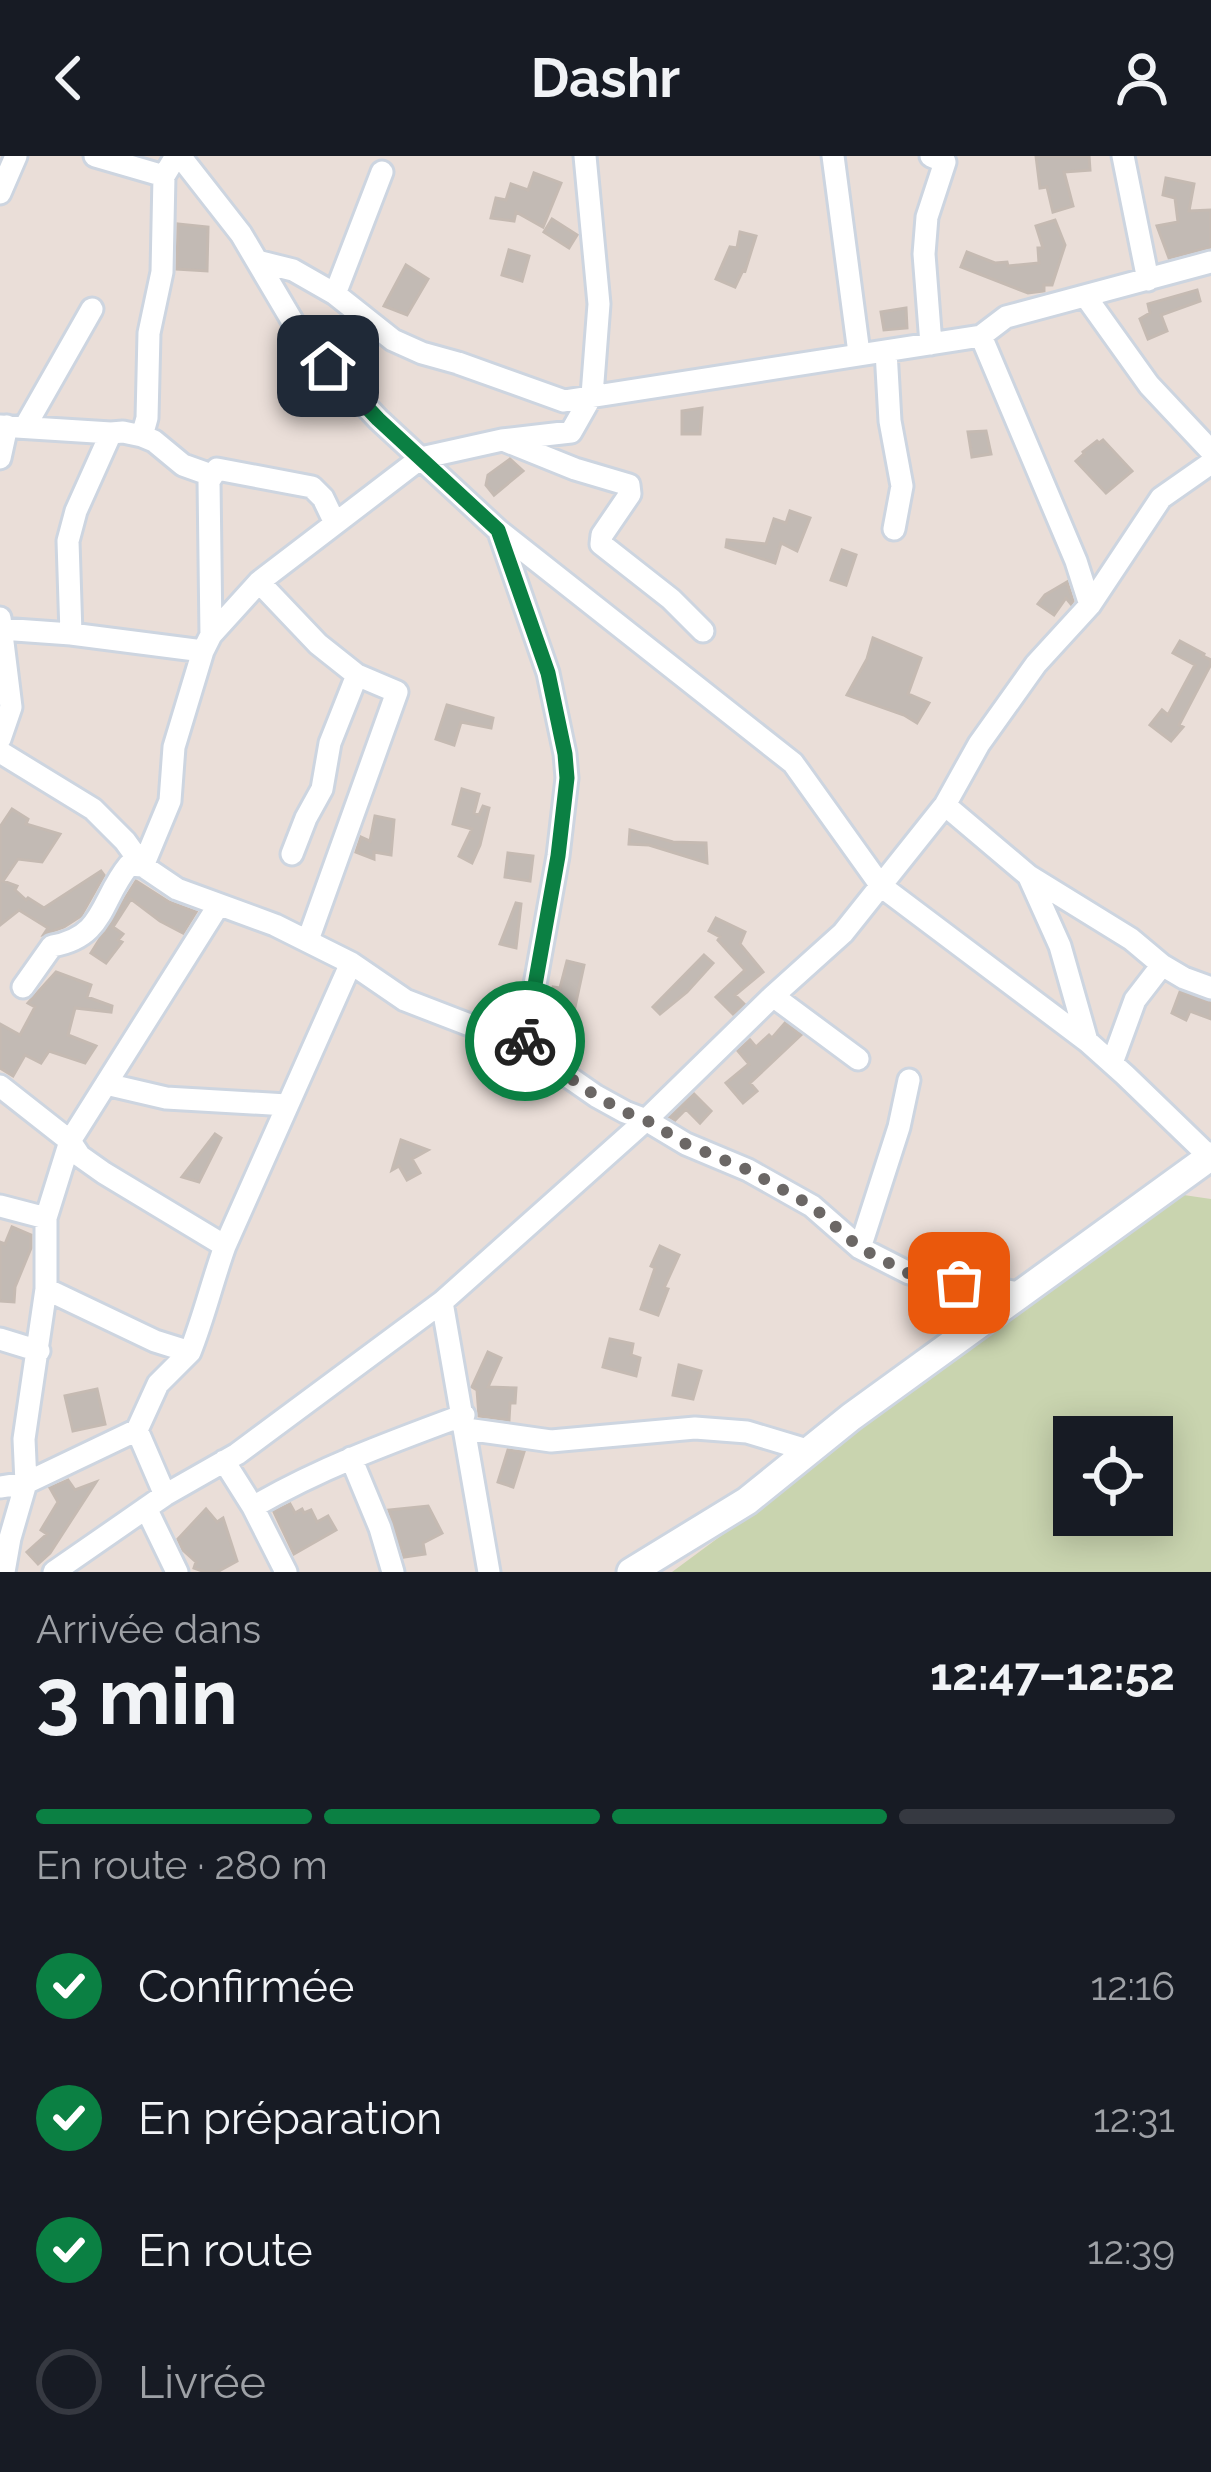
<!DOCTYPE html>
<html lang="fr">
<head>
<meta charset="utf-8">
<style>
	:root { --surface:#171b24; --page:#20242c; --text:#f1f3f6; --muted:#9ea1a6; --line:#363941; --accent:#0b8043 }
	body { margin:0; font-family:Raleway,sans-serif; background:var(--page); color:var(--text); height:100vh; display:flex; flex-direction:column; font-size:45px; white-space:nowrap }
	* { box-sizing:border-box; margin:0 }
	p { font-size:39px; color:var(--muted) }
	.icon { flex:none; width:66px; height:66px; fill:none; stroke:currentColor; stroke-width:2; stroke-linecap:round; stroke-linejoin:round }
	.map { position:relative; height:1416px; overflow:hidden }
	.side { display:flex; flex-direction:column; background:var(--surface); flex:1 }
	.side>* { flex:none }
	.buttons { position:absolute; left:1053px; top:1260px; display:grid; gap:24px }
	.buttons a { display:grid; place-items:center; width:120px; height:120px; border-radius:0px; background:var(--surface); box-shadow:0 6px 30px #0003; font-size:60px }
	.pin { position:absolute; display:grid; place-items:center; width:102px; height:102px; color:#fff; margin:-51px; border-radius:24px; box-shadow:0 6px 18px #0006 }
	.courier { position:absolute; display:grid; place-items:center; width:120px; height:120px; margin:-60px; border:9px solid #0b8043; border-radius:50%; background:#fff; color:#222; box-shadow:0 3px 15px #0007 }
	.head em { font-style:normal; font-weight:700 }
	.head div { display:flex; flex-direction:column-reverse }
	.head { display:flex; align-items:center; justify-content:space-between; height:204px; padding:0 36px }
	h1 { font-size:78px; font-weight:700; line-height:90px }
	.bar { display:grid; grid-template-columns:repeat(4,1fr); gap:18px 12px; align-content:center; height:144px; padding:0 36px }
	.bar i { height:15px; border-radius:9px; background:var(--line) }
	.bar .selected { background:var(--accent) }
	.bar p { grid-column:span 4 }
	ol { padding:0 36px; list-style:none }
	li { display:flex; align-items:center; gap:36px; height:132px }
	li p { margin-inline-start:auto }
	li .icon { padding:12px; border-radius:50%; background:var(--accent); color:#fff; stroke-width:4 }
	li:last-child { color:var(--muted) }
	li i { width:66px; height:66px; border:6px solid var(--line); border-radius:50% }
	header { display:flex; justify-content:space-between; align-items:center; height:156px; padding:0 36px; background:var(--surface); font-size:54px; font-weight:700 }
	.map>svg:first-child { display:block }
</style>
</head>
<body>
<header><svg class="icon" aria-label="back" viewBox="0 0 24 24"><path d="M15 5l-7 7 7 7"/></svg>Dashr<svg class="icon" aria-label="person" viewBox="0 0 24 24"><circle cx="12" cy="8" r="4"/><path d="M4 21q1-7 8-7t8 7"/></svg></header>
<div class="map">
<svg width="1211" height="1416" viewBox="0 0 1211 1416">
	<rect width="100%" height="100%" fill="#eaded8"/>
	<path fill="#c9d4af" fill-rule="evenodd" d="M1170,1037l41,6v373h-539l134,-99 170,-139zM1074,1281h78v78h-78z"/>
	<path fill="#c2bab4" stroke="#c5bab2" stroke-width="3" d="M1036,0h53l1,14 -26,2 9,34 -20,6 -6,-25 -7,1z
		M534,17l27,10 -18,44 -27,-15 -2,9 -23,-3 5,-20 10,2 5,-16 17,6z
		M1166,22l28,6 -5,27 22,-1v37l-42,11 -12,-32 21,-4 -3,-24 -12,-3z
		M552,63l25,16 -8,13 -25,-16z
		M1055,64l10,25 -13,40h-8v6l-16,2 -67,-26 6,-15 28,11 12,-1 1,4 31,-3 -1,-15h5l-7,-22z
		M178,68l30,3 -1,44 -30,-2z
		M740,76l16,4 -11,35 -2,-1 -8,17 -19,-8 14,-32 7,1z
		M509,94l20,6 -7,25 -20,-6z
		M406,109l22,14 -21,36 -23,-9z
		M1197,134l3,11 -39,14 6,16 -19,8 -8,-20 10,-6 -2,-9z
		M906,152l1,20 -23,2 -3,-18z
		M702,252l-2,26h-18v-23z
		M986,275l5,23 -19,3 -4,-25z
		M1103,284l29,31 -26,22 -30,-32 8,-7 -1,-2 14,-11 2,2z
		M510,303l13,12 -29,24 -8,-10 2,-10z
		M790,355l20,7 -13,33 -16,-8 -6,20 -49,-16 1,-7 39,4 8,-25 12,4z
		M842,394l14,5 -10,30 -15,-5z
		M1067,426l6,19 -2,3 -5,-6 -12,17 -16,-11 7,-9z
		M873,482l48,20 -13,36 21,9 -12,20 -13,-8 -57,-20 20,-36z
		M1180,485l24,13 -1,2 8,4v4l-32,61 4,2 -12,14 -21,-16 12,-15 6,5 27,-50 -22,-12z
		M447,549l46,13 -2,10 -30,-6 -7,23 -18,-6z
		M462,633l17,5 -5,19 5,2 4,-9 6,2 -9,37 -8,18 -13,-7 13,-27 -19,-5z
		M12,653l16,10 -2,5 34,10 -18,28 -24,-3 -15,22 14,5 -2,4 11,10 2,-2 16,10 57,-37 3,4 -23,41 -17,11 -20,7 4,-6 -29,-18 -19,15v-98z
		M375,660l19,4 -3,35 -17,-3v7l-18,-7 5,-15 9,4z
		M630,674l43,12 33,1 1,20 -58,-18 -20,-1z
		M508,697l25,3 -3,25 -25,-4z
		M136,725l33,21 27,10 -13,21 -23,-12 -29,-22 -18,28 10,7 -5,6 4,2 -16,21 -15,-10z
		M516,747l5,1 -5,44 -16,-4z
		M716,762l29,14 -5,12 23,28 -28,23 9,9 -11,10 -17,-17 29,-27 -27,-30 2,-3 -11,-6z
		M704,799l9,8 -26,29 -27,22 -7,-7z
		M567,805l17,4 -9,42 -26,-7 4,-13 7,1z
		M56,816l35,13 -4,12 25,9 -1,6 -36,-4 -7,27 28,11 -11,17 -36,-12 -8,12 -16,-8 -12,21 -13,-8v-44l20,11 15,-28 -7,-4z
		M1180,836l31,11v16l-21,-8 -4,9 -14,-7z
		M785,867l16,12 -51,48 7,8 -14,12 -17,-20 23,-19 -11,-13 12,-11 6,7 13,-12 3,3z
		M694,938l17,17 -11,12 -14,-14 -11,11 -5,-3z
		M215,978l6,4 -22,44 -17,-5z
		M401,984l27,10 -16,9 8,14 -13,7 -8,-14 -7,4z
		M12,1071l19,8v13l-16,39 -1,15 -14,-1v-59l5,2z
		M660,1090l19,9 -15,33 4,1 -10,26 -17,-6 14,-41 -4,-2z
		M610,1183l23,5 -2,11 9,3 -4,18 -33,-9z
		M488,1196l13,6 -13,29 28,1 -1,15h-5l-1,17 -30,-4 -2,-26 -5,-3z
		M679,1209l22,6 -8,28 -20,-4z
		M97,1233l8,35 -32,7 -8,-35z
		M508,1294l16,2 -11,35 -15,-5z
		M68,1324l7,10 21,-8 -46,71 -12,11 -11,-12 20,-18 -6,-4 17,-28 -8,-14z
		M290,1348l5,9 7,-4 2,4 7,-3 6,12 11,-6 8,14 -42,24 -20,-42z
		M428,1350l14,27 -19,10 2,11 -21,3 -15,-47z
		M206,1353l11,13 6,-4 14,43 -20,11h-12l-11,-4 2,-6 -13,-12 -5,-11z"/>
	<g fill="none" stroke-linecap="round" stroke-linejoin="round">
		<defs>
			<path id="minor" d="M95,0l69,20
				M176,0l-12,20 -2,96 -13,61 -2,85 -5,18 -19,-4 -12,1 -35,78 -8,30 3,93 132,17
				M180,0l61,78 62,105 75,80 120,111 295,233 88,123 206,155 38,34 86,83
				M833,0l26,197
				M1123,0l25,124
				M0,37l16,-37
				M257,105l36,9 42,24 58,46 29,13 36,10 106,38 417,-65 25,-19 205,-55
				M335,138l47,-122
				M1086,141l63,88 62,66
				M981,180l95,225 14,44
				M931,188l-7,-90 3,-37 18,-55 -14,-6
				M886,195l4,70 12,65 -8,43
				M26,269l66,-116
				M0,270l111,7
				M142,280l12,5 29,24 28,10
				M503,284l72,29 54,16 1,9 -28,41 -1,9 70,55 32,32
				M0,302l7,-32
				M499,376l49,141 17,81 2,24 -9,78 -34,190
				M259,426l59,62 39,31 40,17 -89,248
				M0,462l11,89 -11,32
				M1,473l70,5
				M211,479l-2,-154 8,-12 95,18 11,11 12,25
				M0,596l93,57 32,32 18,25 34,23 98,36 76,38 54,37 119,46 72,50 29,16 21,8 40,24 62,26 64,36 48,42 49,25 109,20
				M945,649l84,71 102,63 31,26 22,13 27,10
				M292,698l14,-36 16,-29 8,-46 27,-68
				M1029,721l31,69 27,95
				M23,831l29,-41c53,-9 48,-46 77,-81l14,1 27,-65 4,-54 29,-96 8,-16 48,-53 162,-124 81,-18 69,-8 21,-37 7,-91 -14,-148
				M773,840l85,63
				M1112,907l23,-63 27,-35
				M106,928l60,14 121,7
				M0,930l70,55 10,15 24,17 121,73 126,-283
				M0,1050l46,12 24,-77 148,-235
				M860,1092l39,-121 10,-47
				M46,1133l109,52 35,11 -32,32 -21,46
				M442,1146l47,270
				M0,1183l39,12
				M190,1196c14,-35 22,-70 35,-106
				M466,1273l85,12 144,-13 52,4 60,18
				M351,1302l29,70 13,44
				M224,1305l29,46c67,-39 138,-65 211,-92
				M0,1331l26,-4 111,-53 28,65
				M253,1351l33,65
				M146,1352l31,64
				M4,1416l6,-34 16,-55 -2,-44 22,-150v-71
				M54,1416l111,-77 72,-41 205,-152 204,-182 127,-124 70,-63 102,-128 34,-61 57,-80 54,-59 71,-107 50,-35"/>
			<path id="tertiary" d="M631,1416l116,-71 104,-84 360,-261"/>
		</defs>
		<use href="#minor" stroke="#cdd5e0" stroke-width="27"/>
		<use href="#tertiary" stroke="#cdd5e0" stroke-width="33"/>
		<use href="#minor" stroke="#fff" stroke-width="21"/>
		<use href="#tertiary" stroke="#fff" stroke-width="27"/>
	</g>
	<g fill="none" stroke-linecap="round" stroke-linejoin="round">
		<path stroke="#6b6765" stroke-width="12" stroke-dasharray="0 21.6" d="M525,885l-1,5 72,50 29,16 21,8 40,24 62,26 64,36 48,42 48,25 51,10"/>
		<path stroke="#0b8043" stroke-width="15" d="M328,210l50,53 120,111 50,143 17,81 2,24 -9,78 -33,185"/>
	</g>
</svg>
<div class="buttons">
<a><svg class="icon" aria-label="locate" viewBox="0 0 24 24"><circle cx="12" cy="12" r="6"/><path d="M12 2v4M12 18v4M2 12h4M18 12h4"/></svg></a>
</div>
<div class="pin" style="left:959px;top:1127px;background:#ea580c"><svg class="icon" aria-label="bag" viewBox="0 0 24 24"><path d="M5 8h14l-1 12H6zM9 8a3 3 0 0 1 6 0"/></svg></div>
<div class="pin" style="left:328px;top:210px;background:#1f2937"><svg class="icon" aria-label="home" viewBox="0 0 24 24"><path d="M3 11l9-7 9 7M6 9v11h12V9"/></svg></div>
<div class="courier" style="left:525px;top:885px"><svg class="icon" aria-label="bike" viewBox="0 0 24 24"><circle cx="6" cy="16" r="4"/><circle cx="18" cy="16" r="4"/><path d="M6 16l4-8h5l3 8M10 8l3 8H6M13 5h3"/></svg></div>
</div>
<section class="side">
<div class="head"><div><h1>3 min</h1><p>Arrivée dans</p></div><em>12:47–12:52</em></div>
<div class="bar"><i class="selected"></i><i class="selected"></i><i class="selected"></i><i></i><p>En route · 280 m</p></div>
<ol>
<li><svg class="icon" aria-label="check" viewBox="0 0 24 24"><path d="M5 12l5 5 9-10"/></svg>Confirmée<p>12:16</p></li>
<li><svg class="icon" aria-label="check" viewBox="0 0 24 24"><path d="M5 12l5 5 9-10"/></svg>En préparation<p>12:31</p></li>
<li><svg class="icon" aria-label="check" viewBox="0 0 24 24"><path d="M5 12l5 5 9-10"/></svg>En route<p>12:39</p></li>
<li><i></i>Livrée</li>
</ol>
</section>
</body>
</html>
